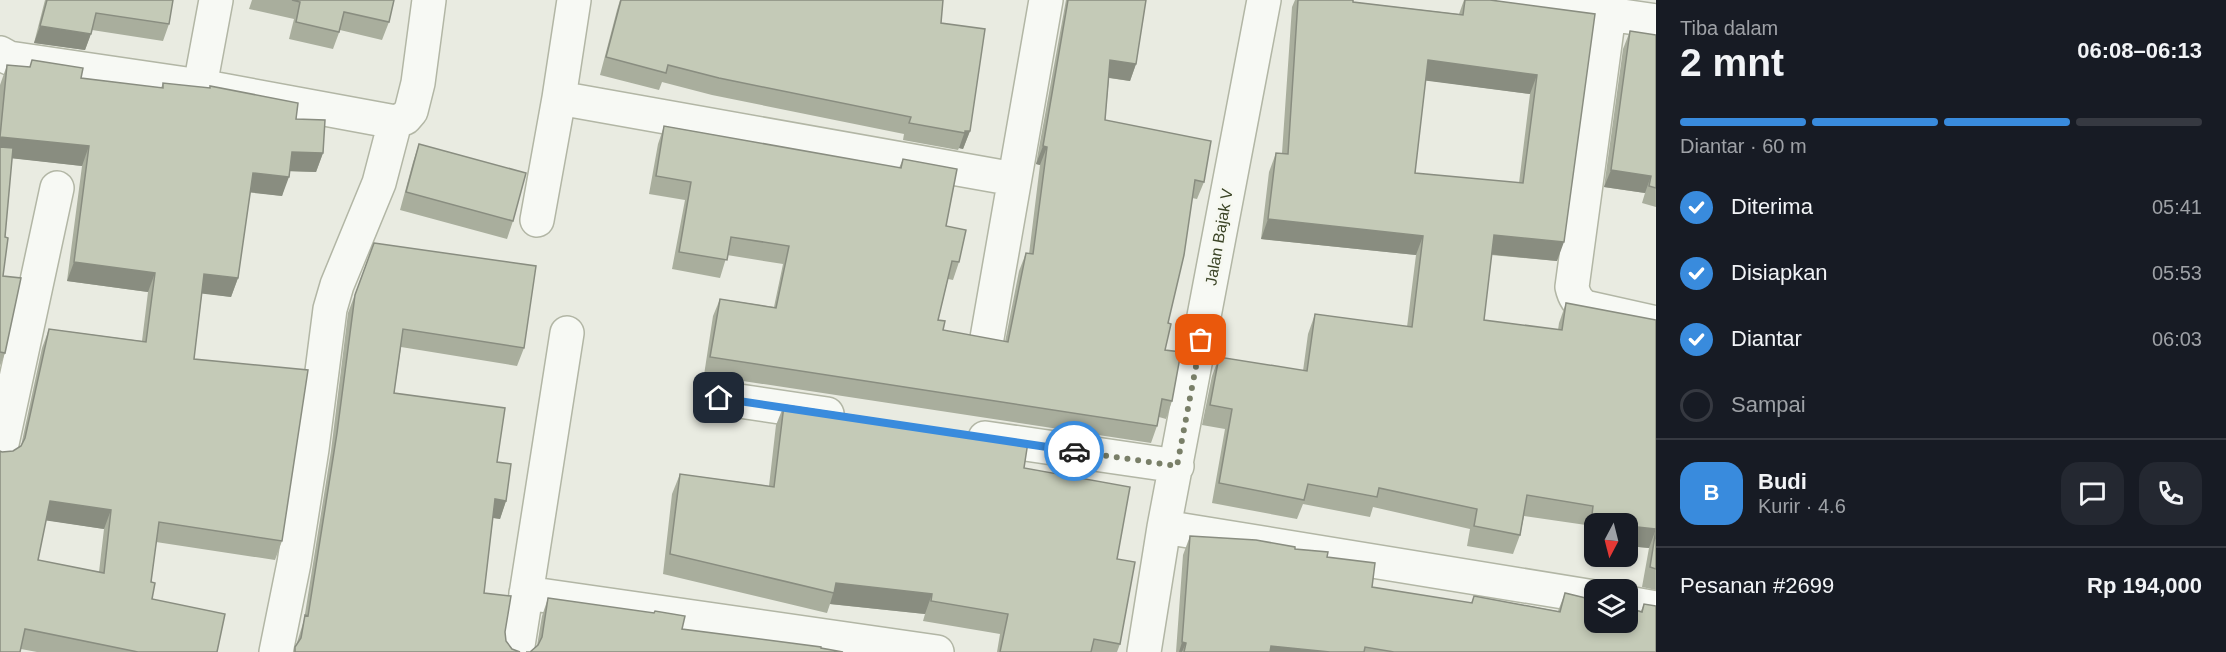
<!DOCTYPE html>
<html lang="id">
<head>
<meta charset="utf-8">
<style>
	:root { --surface:#171b24; --page:#242831; --text:#f1f3f6; --muted:#9ea1a6; --line:#363941; --accent:#398bdd }
	body { margin:0; font-family:Arial,sans-serif; background:var(--page); color:var(--text); height:100vh; display:flex; flex-direction:column; font-size:22px; white-space:nowrap }
	* { box-sizing:border-box; margin:0 }
	p { font-size:20px; color:var(--muted) }
	.icon { flex:none; width:33px; height:33px; fill:none; stroke:currentColor; stroke-width:2; stroke-linecap:round; stroke-linejoin:round }
	.map { position:relative; flex:1; overflow:hidden }
	.drawer { display:flex; flex-direction:column; background:var(--surface); width:570px }
	.drawer>* { flex:none }
	.needle { width:39px; rotate:187deg }
	.controls { position:absolute; left:1584px; top:513px; display:grid; gap:12px }
	.controls a { display:grid; place-items:center; width:54px; height:54px; border-radius:12px; background:var(--surface); box-shadow:0 3px 9px #0003; font-size:30px }
	.pin { position:absolute; display:grid; place-items:center; width:51px; height:51px; color:#fff; margin:-26px; border-radius:12px; box-shadow:0 3px 9px #0006 }
	.courier { position:absolute; display:grid; place-items:center; width:60px; height:60px; margin:-30px; border:4px solid #398bdd; border-radius:50%; background:#fff; color:#222; box-shadow:0 2px 8px #0007 }
	.overview em { font-style:normal; font-weight:800 }
	.overview div { display:flex; flex-direction:column-reverse }
	.overview { display:flex; align-items:center; justify-content:space-between; height:102px; padding:0 24px }
	h1 { font-size:39px; font-weight:800; line-height:45px }
	.bar { display:grid; grid-template-columns:repeat(4,1fr); gap:9px 6px; align-content:center; height:72px; padding:0 24px }
	.bar i { height:8px; border-radius:4px; background:var(--line) }
	.bar .current { background:var(--accent) }
	.bar p { grid-column:span 4 }
	.line { display:flex; align-items:center; gap:15px; padding:0 24px; border-top:2px solid var(--line) }
	.line div { flex:1 }
	.round { display:grid; place-items:center; flex:none; width:63px; height:63px; border-radius:18px; background:var(--page) }
	ol { padding:0 24px; list-style:none }
	li { display:flex; align-items:center; gap:18px; height:66px }
	li p { margin-inline-start:auto }
	li .icon { padding:6px; border-radius:50%; background:var(--accent); color:#fff; stroke-width:4 }
	li:last-child { color:var(--muted) }
	li i { width:33px; height:33px; border:3px solid var(--line); border-radius:50% }
	main { display:flex; flex:1; min-height:0 }
	.map>svg:first-child { display:block }
</style>
</head>
<body>
<main>
<div class="map">
<svg width="1656" height="652" viewBox="0 0 1656 652">
	<rect width="100%" height="100%" fill="#e9ebe1"/>
	<g fill="none" stroke-linecap="round" stroke-linejoin="round">
		<defs>
			<path id="minor" d="M574,0l-15,98 455,81
				M1513,0l143,21
				M1609,14l-37,273c2,9 5,15 13,20l71,16
				M0,53l9,5 191,28 195,36 10,-4 6,-7 7,-28 11,-83
				M200,86l16,-86
				M537,220l22,-122
				M987,338l59,-338
				M719,398l108,16
				M985,438l192,28
				M0,453l57,-265
				M1164,527l430,70
				M526,593l411,59
				M1628,603l28,5
				M276,652l18,-89 18,-114 18,-140 7,-24 42,-102 16,-61
				M517,652l50,-319
				M1144,652l20,-125 100,-527"/>
		</defs>
		<use href="#minor" stroke="#b2b6a5" stroke-width="36"/>
		<use href="#minor" stroke="#f7f9f4" stroke-width="33"/>
	</g>
	<path fill="#a9ae9d" fill-rule="evenodd" d="M45,0h128l-4,24 -6,17 -71,-11 -7,20 -51,-7z
		M252,0h142l-5,22 -7,18 -42,-10 -7,19 -44,-10 5,-20 -45,-10z
		M620,0h323l-2,23 29,108 -7,18 -4,-1 -1,2 -55,-10 1,-6 -192,-39 -50,-13 -3,8 -59,-15 17,-65z
		M1066,0h80l-10,64 -6,17 -21,-3 -4,42 99,62 -7,17 -5,-1 -24,125 -3,27 7,51 -6,18 -7,-2 -2,9 -6,17 -447,-68 9,-59 7,-17 54,8 9,-43 -56,-9 -7,23 -48,-9 13,-69 -36,-6 9,-50 6,-18 235,42 4,-9 43,67 13,36 -6,18 -5,-1 -10,41 5,10 62,12 14,-71 7,-18 3,1 11,-89 -4,-1z
		M1295,0h58v2l106,12 5,-14h26l105,14 -38,247 -66,-6 -7,65 74,10 1,-7 7,-20 90,17v270l-14,-3 7,-39 -21,-2v-22l-44,19 2,-18 -62,-9 -4,19 -7,19 -46,-8 3,-17 -97,-22 -3,10 -67,-13 -6,15 -85,-16 13,-74 -23,-4 10,-49 7,-19 84,14 5,-37 7,-20 92,13 9,-72 -155,-16 8,-67 7,-19h6l10,-146zM1425,80l105,14 -11,89 -104,-10z
		M1630,31l26,4v172l-14,-4 3,-10 -41,-6 19,-138z
		M32,60l49,18 80,10 2,-5 133,36 27,34 -7,19 -27,-1 -7,25 -32,-4 -12,86 -7,19 -29,-4 -8,66 88,182 -7,19 -119,-18 -5,40 1,17 65,53h-180l-16,-3 -19,-197 11,-1 8,-5 21,-98 7,-19 93,12 6,-49 -81,-11 15,-115 -70,-8 -7,79 -2,39 2,77 -5,13v-281l7,-20 23,2zM46,520l58,9 -5,43 -61,-12z
		M419,144l94,77 -6,18 -107,-29 13,-48z
		M374,243l150,105 -7,18 -116,-19 -7,46 103,69 9,39 -6,18 -7,-1 -9,75 21,39 1,9 6,8 8,3h-226l10,-32 27,-169 17,-138z
		M784,405l240,63 93,91 3,85 -3,8h-120l3,-18 -77,-13 2,-7 -95,-10 -3,9 -164,-39 9,-80 8,-20 89,12 7,-61z
		M1190,536l105,13 32,8 45,30 99,16 3,-7 84,15 7,-18 76,18 3,-7 12,48h-480l7,-97z
		M548,598l134,31 139,19 -291,4 7,-6 5,-30z"/>
	<path fill="#898d80" d="M40,26l51,8 -6,16 -51,-7z
		M1110,60l26,4 -6,17 -26,-4z
		M1428,60l109,15 -7,19 -109,-14z
		M965,131h5l-7,18 -4,-1z
		M0,137l89,9 -7,20 -82,-9z
		M1043,146l4,1 -7,18 -4,-1z
		M292,152l31,1 -7,19 -31,-1z
		M1611,170l40,6 -6,17 -41,-6z
		M253,173l36,4 -7,19 -36,-4z
		M1268,219l155,17 -7,19 -155,-16z
		M1494,235l70,7 -7,19 -70,-7z
		M74,262l81,11 -7,19 -81,-11z
		M204,274l34,4 -7,19 -34,-4z
		M495,499l11,2 -6,18 -12,-2z
		M50,501l61,9 -7,19 -61,-9z
		M1591,523l3,1v19h-10z
		M1628,526l28,3 -7,19 -21,-2z
		M836,583l96,11 -7,20 -95,-10z
		M1182,642l4,1 -4,9h-3z
		M1271,646l59,6h-61z"/>
	<path fill="#c4cab7" stroke="#898d80" stroke-width="1.5" fill-rule="evenodd" d="M47,0h126l-4,24 -73,-11 -5,21 -51,-8z
		M292,0h102l-5,22 -45,-10 -5,20 -43,-10 4,-20z
		M621,0h322l-2,23 44,6 -15,102h-5v2l-56,-10 2,-6 -192,-39 -51,-13 -2,8 -60,-16z
		M1068,0h78l-10,64 -26,-4 -5,60 106,21 -7,41 -9,-2 -11,75 -16,68 3,1 -6,26 16,2 -9,49 -10,-2 -5,27 -447,-69 10,-58 56,9 13,-62 -58,-9 -4,23 -48,-8 12,-70 -35,-6 8,-50 237,42 2,-9 54,10 -11,57 20,4 -7,32 -7,-1 -14,59 7,1 -2,9 65,12 18,-89 7,1 14,-107 -4,-1z
		M1298,0h55v2l110,13 2,-15h25l105,14 -31,228 -70,-7 -10,85 78,10 4,-27 90,17v249l-6,-2 6,-38 -28,-3v-2l-37,-1 2,-17 -66,-11 -7,40 -46,-9 3,-17 -98,-21 -2,9 -69,-13 -4,16 -85,-17 13,-74 -22,-4 9,-48 88,14 8,-57 97,13 11,-91 -155,-17 8,-66 12,1zM1428,60l109,15 -14,108 -108,-10z
		M1630,31l26,4v153l-7,-2 2,-10 -40,-6z
		M32,60l51,8 -2,10 82,10v-5l47,5v-2l88,17 -2,16 29,1 -2,33 -31,-1 -3,25 -36,-4 -15,105 -34,-4 -10,85 114,11 -26,171 -123,-19 -8,60 4,1 -3,16 73,15 -8,38h-79l-113,-23 -5,23h-20v-201l2,1 11,-1 8,-5 4,-8 24,-109 97,13 9,-69 -81,-11 15,-116 -89,-9 7,-72 23,2zM50,501l61,9 -7,63 -66,-13z
		M419,144l107,29 -13,48 -107,-29z
		M0,147l13,1 -8,89 3,1 -5,38 18,2 -16,75 -5,-1z
		M374,243l162,23 -12,82 -121,-19 -9,64 111,15 -8,54 14,2 -5,37 -11,-2 -11,94 27,3 -6,36 1,9 6,8 8,3h-225v-5l6,-9 4,-23 3,1 29,-183 18,-138z
		M784,405l244,37 -4,26 106,19 -13,72 18,3 -15,82 -26,-5 -3,13h-91l8,-38 -77,-13 1,-7 -96,-11 -2,10 -164,-39 10,-80 94,13z
		M1190,536l66,4 39,7v2l33,3 -1,5 48,6 -3,24 100,16 2,-7 86,16 5,-19 29,7v22h34v-14l14,4 2,-8 12,2v46h-262l-29,-5 -1,5h-34l-59,-6 -1,6h-86l2,-9 -4,-1z
		M548,598l106,15 1,-2 30,5 -3,13 139,18v1l22,4h-317h4l8,-7 4,-8z"/>
	<g fill="none" stroke-linecap="round" stroke-linejoin="round">
		<path stroke="#797f68" stroke-width="6" stroke-dasharray="0 10.8" d="M1074,451l103,15 24,-126"/>
		<path stroke="#398bdd" stroke-width="8" d="M719,398l355,53"/>
	</g>
	<g text-anchor="middle" dominant-baseline="central" stroke-width="6" stroke-linejoin="round" paint-order="stroke">
		<g font-size="16" fill="#3c4527" stroke="#f6f8f1">
			<text transform="translate(1219 237) rotate(-80)">Jalan Bajak V</text>
		</g>
	</g>
</svg>
<div class="controls">
<a><svg class="needle" viewBox="-14 -14 28 28"><path d="M0-13l5 13h-10z" fill="#e53935"/><path d="M0 13l5-13h-10z" fill="#9ea1a6"/></svg></a>
<a><svg class="icon" aria-label="layers" viewBox="0 0 24 24"><path d="M12 4l9 5-9 5-9-5zM3 14l9 5 9-5"/></svg></a>
</div>
<div class="pin" style="left:1201px;top:340px;background:#ea580c"><svg class="icon" aria-label="bag" viewBox="0 0 24 24"><path d="M5 8h14l-1 12H6zM9 8a3 3 0 0 1 6 0"/></svg></div>
<div class="pin" style="left:719px;top:398px;background:#1f2937"><svg class="icon" aria-label="home" viewBox="0 0 24 24"><path d="M3 11l9-7 9 7M6 9v11h12V9"/></svg></div>
<div class="courier" style="left:1074px;top:451px"><svg class="icon" aria-label="car" viewBox="0 0 24 24"><path d="M5 17H2v-5l4-1 3-4h7l3 4 3 1v5h-3M9 17h6M6 11h13"/><circle cx="7" cy="17" r="2"/><circle cx="17" cy="17" r="2"/></svg></div>
</div>
<section class="drawer">
<div class="overview"><div><h1>2 mnt</h1><p>Tiba dalam</p></div><em>06:08–06:13</em></div>
<div class="bar"><i class="current"></i><i class="current"></i><i class="current"></i><i></i><p>Diantar · 60 m</p></div>
<ol>
<li><svg class="icon" aria-label="check" viewBox="0 0 24 24"><path d="M5 12l5 5 9-10"/></svg>Diterima<p>05:41</p></li>
<li><svg class="icon" aria-label="check" viewBox="0 0 24 24"><path d="M5 12l5 5 9-10"/></svg>Disiapkan<p>05:53</p></li>
<li><svg class="icon" aria-label="check" viewBox="0 0 24 24"><path d="M5 12l5 5 9-10"/></svg>Diantar<p>06:03</p></li>
<li><i></i>Sampai</li>
</ol>
<div class="line" style="height:108px"><b class="round" style="background:var(--accent);color:#fff">B</b><div><b>Budi</b><p>Kurir · 4.6</p></div><a class="round"><svg class="icon" aria-label="chat" viewBox="0 0 24 24"><path d="M4 5h16v11H9l-5 4z"/></svg></a><a class="round"><svg class="icon" aria-label="phone" viewBox="0 0 24 24"><path d="M5 4h4l2 5-3 2q2 4 5 5l2-3 5 2v4C11 20 4 13 5 4z"/></svg></a></div>
<div class="line" style="height:78px"><div>Pesanan #2699</div><b>Rp 194,000</b></div>
</section>
</main>
</body>
</html>
